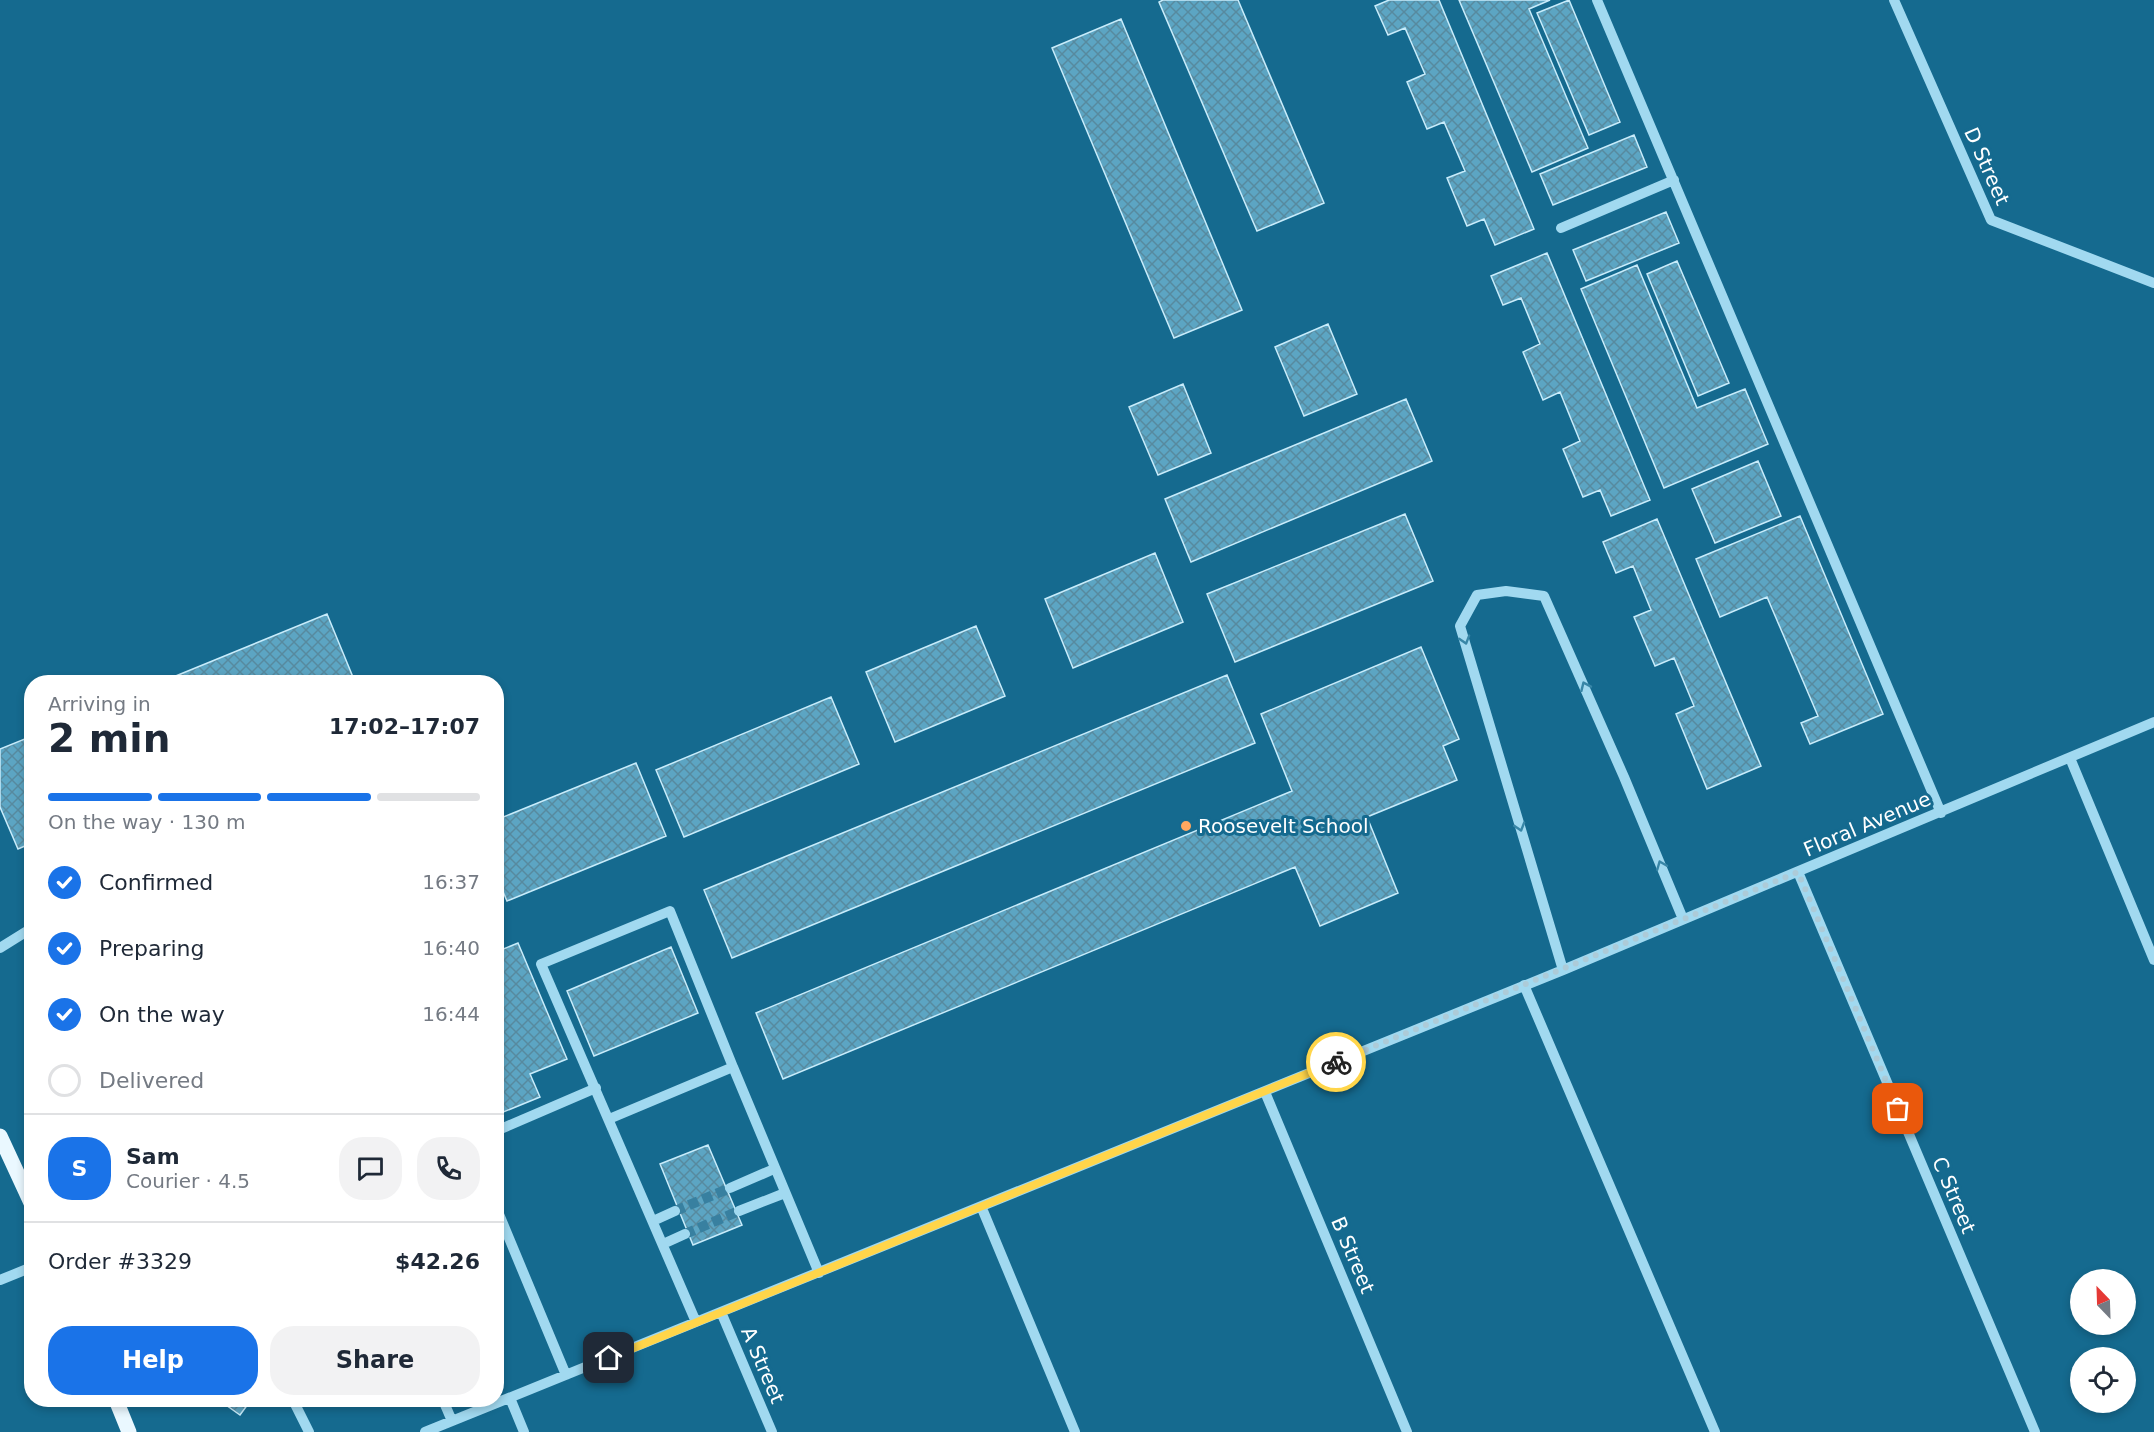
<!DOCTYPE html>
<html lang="en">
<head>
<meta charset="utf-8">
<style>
	:root { --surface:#fff; --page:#f2f2f3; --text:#1f2937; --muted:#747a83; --line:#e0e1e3; --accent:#1a73e8 }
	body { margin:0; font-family:"DejaVu Sans",sans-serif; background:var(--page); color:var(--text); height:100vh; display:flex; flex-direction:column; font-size:22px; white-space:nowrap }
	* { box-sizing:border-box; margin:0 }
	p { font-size:20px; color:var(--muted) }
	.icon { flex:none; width:33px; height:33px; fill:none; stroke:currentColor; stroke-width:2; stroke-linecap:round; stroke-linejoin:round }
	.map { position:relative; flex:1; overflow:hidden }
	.side { position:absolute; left:24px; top:675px; width:480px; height:732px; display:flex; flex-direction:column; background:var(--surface); border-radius:24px; box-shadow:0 3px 9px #0003 }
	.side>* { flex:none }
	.needle { width:39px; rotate:337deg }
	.controls { position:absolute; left:2070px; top:1269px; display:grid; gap:12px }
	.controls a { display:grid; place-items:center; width:66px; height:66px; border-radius:50%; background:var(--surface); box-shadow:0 3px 9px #0003; font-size:30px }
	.pin { position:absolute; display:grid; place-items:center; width:51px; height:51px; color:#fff; margin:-26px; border-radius:12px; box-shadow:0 3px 9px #0006 }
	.courier { position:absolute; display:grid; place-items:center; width:60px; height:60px; margin:-30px; border:4px solid #ffd54a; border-radius:50%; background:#fff; color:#222; box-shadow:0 2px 8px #0007 }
	.head em { font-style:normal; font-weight:600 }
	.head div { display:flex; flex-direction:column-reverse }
	.head { display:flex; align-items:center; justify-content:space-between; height:102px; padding:0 24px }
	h1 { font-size:39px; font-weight:600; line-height:45px }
	.bar { display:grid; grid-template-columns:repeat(4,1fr); gap:9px 6px; align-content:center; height:72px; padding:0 24px }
	.bar i { height:8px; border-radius:4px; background:var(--line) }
	.bar .on { background:var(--accent) }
	.bar p { grid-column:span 4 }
	.line { display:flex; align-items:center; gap:15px; padding:0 24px; border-top:2px solid var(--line) }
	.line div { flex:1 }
	.round { display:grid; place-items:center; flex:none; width:63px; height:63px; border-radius:24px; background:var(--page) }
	ol { padding:0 24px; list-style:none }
	li { display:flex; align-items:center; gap:18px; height:66px }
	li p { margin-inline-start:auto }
	li .icon { padding:6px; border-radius:50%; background:var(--accent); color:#fff; stroke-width:4 }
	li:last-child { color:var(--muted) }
	li i { width:33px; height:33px; border:3px solid var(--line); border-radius:50% }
	.primary-button { display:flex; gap:12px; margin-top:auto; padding:12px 24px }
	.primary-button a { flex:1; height:69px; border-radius:24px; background:var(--accent); color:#fff; font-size:24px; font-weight:600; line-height:69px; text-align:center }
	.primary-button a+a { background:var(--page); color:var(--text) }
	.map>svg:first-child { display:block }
</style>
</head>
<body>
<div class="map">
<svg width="2154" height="1432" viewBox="0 0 2154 1432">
	<defs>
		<pattern id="building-cross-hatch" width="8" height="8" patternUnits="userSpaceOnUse" patternTransform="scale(1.5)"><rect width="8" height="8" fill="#5ca5c3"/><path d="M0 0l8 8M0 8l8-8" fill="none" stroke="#578a9f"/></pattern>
	</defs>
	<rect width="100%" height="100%" fill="#156a8f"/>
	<path fill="url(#building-cross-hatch)" stroke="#c8ecfb" stroke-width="1.5" d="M1163,0h75l86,203 -67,28 -98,-229z
		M1389,0h50l95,229 -39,16 -11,-26 -17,7 -20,-48 18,-7 -21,-49 -17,7 -20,-47 18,-8 -20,-46 -17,7 -13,-29z
		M1459,0h91l-21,9 59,139 -56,24z
		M1569,0l51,122 -31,13 -52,-122z
		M1121,19l121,291 -68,28 -122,-290z
		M1634,135l13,32 -94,38 -13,-31z
		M1666,212l13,31 -93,38 -13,-31z
		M1547,253l103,247 -39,16 -11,-26 -17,7 -20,-48 17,-8 -20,-49 -17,8 -20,-48 17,-8 -19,-46 -18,7 -12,-29z
		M1677,261l52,122 -31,13 -51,-122z
		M1637,265l60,143 48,-19 23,55 -104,44 -83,-199z
		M1328,324l29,70 -53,22 -29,-69z
		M1183,384l28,69 -53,22 -29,-68z
		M1406,399l26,62 -241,101 -26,-63z
		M1758,461l23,55 -66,27 -23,-54z
		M1405,514l28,67 -198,81 -28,-68z
		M1800,516l83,198 -73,30 -9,-21 17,-7 -51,-119 -47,20 -24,-58z
		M1657,519l104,247 -54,23 -31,-75 18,-8 -20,-48 -19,8 -21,-49 17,-7 -18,-44 -17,7 -13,-31z
		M1155,553l28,69 -110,46 -28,-69z
		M327,614l28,68h-194z
		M976,626l29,70 -110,46 -29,-70z
		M1421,647l38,92 -16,7 14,34 -90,37 31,76 -78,33 -25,-59 -512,212 -27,-66 536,-222 -31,-77z
		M1227,675l28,68 -523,215 -28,-68z
		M831,697l28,67 -175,73 -28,-67z
		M32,736v107l-14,6 -18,-42v-58z
		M636,763l30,73 -159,65 -11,-26v-55z
		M518,943l49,116 -37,15 10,23 -44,18v-163z
		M671,947l27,66 -104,43 -27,-65z
		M708,1145l34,80 -49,20 -33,-81z
		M219,1400h32l-11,15z"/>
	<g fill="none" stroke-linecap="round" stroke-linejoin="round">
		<path stroke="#3880a0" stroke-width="10" stroke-dasharray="10 5" stroke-linecap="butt" d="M675,1211l55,-23
			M685,1234l54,-23"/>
		<path stroke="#a1d9f0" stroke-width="10" d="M1597,0l344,813
			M1894,0l97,220 163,63
			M1561,228l113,-48
			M2070,758l84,202
			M1798,872l237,560
			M0,948l32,-20
			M1563,970l-103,-344 17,-31 29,-4 38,5 80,181 59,142
			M1524,985l191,447
			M1265,1092l142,340
			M609,1119l124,-52 86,206
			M496,1131l100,-43
			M730,1188l44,-19
			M981,1206l94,226
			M496,1207l70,168
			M739,1211l46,-18
			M653,1221l22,-10
			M663,1244l22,-10
			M0,1280l32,-13
			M721,1312l51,120
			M696,1322l-155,-358 129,-53 63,156
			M510,1398l14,34
			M293,1400l16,32
			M443,1400l9,21
			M425,1432l1138,-462 591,-248"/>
		<path stroke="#eaf8ff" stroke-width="15" d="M0,1136l32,69
			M116,1400l13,32"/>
	</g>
	<defs><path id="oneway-chevron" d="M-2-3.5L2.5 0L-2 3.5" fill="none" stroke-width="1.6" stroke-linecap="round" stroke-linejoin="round" transform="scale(1.5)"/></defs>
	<g stroke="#3886a7">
		<use href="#oneway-chevron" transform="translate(1465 640) rotate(73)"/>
		<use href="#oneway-chevron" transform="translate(1585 686) rotate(-114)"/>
		<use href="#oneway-chevron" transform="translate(1520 827) rotate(73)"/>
		<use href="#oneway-chevron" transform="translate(1661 865) rotate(-112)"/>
	</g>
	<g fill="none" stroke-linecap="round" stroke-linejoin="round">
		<path stroke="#adcbd8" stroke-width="6" stroke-dasharray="0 10.8" d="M1336,1062l462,-190 100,237"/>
		<path stroke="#ffd54a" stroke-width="8" d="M609,1358l727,-296"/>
	</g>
	<circle fill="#ffa860" stroke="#156a8f" stroke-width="2" cx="1186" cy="826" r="6"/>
	<g text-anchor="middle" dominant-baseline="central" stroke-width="6" stroke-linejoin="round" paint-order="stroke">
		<g font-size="20" fill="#fff" stroke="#156a8f">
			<text transform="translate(1987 166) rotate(66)">D Street</text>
			<text transform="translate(1867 824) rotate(-23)">Floral Avenue</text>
			<text transform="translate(1954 1195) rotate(67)">C Street</text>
			<text transform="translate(1353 1255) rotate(67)">B Street</text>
			<text transform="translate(763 1365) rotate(67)">A Street</text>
		</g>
		<g font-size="20" fill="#fff" stroke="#156a8f" text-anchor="start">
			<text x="1198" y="826">Roosevelt School</text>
		</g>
	</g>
</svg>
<div class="controls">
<a><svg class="needle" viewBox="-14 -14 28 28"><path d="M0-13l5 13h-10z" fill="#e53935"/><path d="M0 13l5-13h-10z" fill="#747a83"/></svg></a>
<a><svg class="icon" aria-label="locate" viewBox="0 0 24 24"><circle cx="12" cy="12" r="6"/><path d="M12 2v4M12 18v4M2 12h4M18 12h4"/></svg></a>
</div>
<div class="pin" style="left:1898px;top:1109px;background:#ea580c"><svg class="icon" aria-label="bag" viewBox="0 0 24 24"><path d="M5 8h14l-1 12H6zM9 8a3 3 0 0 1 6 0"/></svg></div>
<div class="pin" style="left:609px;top:1358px;background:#1f2937"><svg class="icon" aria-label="home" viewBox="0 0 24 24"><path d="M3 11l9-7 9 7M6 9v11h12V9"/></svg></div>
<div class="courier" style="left:1336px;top:1062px"><svg class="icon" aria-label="bike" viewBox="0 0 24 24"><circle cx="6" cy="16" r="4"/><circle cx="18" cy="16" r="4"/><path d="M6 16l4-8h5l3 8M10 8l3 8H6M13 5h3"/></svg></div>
<section class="side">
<div class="head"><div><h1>2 min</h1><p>Arriving in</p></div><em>17:02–17:07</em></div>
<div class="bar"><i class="on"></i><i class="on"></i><i class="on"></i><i></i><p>On the way · 130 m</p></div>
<ol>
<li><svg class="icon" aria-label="check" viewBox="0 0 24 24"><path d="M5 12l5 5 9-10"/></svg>Confirmed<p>16:37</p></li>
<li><svg class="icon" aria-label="check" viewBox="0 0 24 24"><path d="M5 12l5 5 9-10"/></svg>Preparing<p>16:40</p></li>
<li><svg class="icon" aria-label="check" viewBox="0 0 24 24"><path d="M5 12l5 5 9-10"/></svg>On the way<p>16:44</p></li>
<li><i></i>Delivered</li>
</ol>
<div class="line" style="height:108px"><b class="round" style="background:var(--accent);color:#fff">S</b><div><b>Sam</b><p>Courier · 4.5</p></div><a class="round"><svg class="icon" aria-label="chat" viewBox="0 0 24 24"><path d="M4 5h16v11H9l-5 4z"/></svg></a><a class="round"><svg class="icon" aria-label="phone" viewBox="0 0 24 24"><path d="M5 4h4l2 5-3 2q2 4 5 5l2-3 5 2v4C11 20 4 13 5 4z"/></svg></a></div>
<div class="line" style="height:78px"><div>Order #3329</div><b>$42.26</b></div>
<div class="primary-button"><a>Help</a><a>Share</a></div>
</section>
</div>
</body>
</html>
